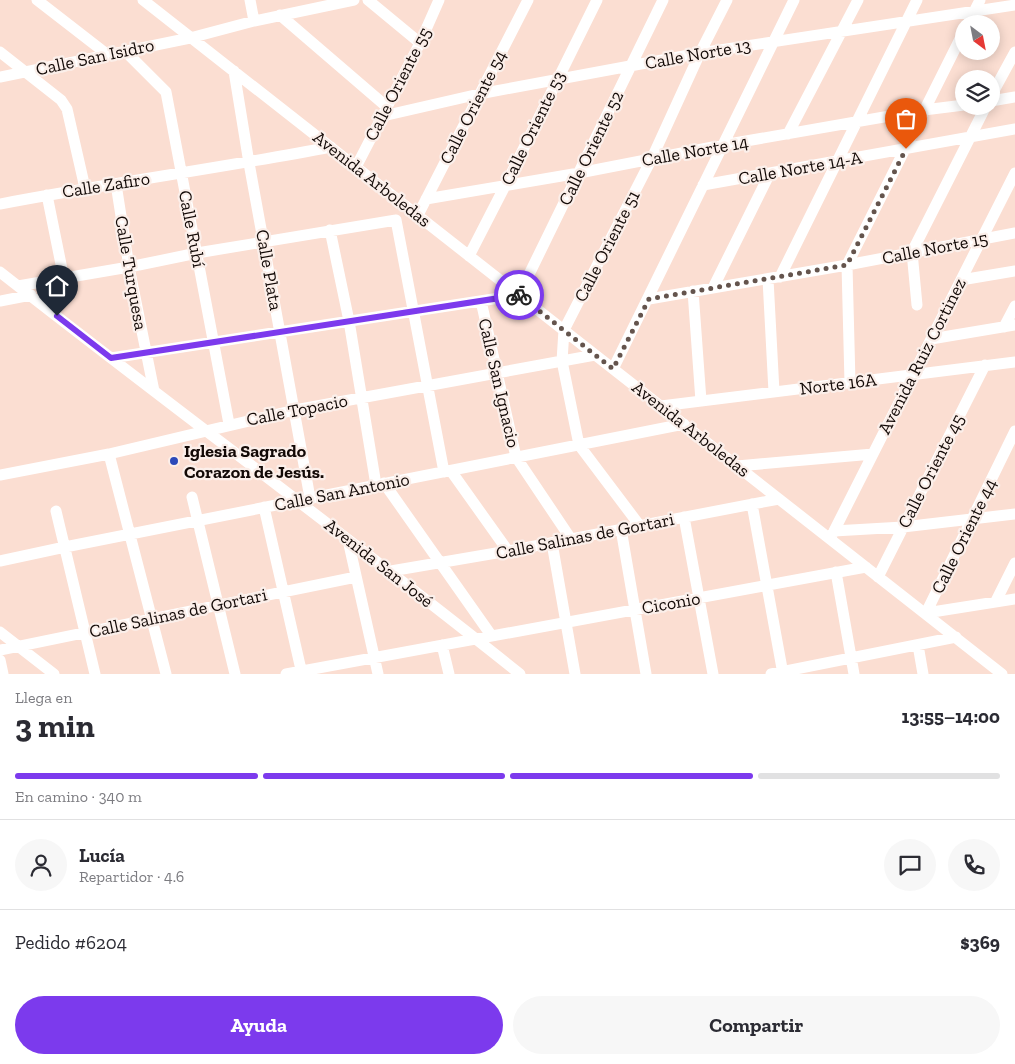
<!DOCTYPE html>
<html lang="es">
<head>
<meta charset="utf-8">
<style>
	:root { --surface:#fff; --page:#f7f7f7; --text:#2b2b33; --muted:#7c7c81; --line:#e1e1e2; --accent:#7c3aed }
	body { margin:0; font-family:"Zilla Slab",serif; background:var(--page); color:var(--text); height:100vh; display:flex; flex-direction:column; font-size:19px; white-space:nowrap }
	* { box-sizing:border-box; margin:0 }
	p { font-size:16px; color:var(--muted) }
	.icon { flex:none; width:28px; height:28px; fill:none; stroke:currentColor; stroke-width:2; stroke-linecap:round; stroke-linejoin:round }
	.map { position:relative; height:674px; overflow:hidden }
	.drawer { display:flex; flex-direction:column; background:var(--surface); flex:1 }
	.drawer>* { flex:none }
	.needle { width:32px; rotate:148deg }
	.fabs { position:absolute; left:955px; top:15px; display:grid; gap:10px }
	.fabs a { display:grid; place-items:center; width:45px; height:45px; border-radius:50%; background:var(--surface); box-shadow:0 2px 12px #0003; font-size:25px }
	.pin { position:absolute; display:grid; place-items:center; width:42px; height:42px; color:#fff; margin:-51px -21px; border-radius:50% 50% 50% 0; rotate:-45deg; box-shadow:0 0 5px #0007 }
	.pin .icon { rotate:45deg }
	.courier { position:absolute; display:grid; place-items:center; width:50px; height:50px; margin:-25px; border:4px solid #7c3aed; border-radius:50%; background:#fff; color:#222; box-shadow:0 1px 6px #0007 }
	.summary em { font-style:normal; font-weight:700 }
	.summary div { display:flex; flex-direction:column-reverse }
	.summary { display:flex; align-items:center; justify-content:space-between; height:85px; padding:0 15px }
	h1 { font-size:32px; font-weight:700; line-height:38px }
	.bar { display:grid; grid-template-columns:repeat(4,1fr); gap:8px 5px; align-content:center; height:60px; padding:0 15px }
	.bar i { height:6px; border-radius:4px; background:var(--line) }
	.bar .active { background:var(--accent) }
	.bar p { grid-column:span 4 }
	.line { display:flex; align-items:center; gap:12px; padding:0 15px; border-top:1px solid var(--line) }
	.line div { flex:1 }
	.round { display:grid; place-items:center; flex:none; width:52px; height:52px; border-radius:26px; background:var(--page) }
	.primary-button { display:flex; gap:10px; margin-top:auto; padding:10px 15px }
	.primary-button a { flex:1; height:58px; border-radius:30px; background:var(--accent); color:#fff; font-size:20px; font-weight:700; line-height:58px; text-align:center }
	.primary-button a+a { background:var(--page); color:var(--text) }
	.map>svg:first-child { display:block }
</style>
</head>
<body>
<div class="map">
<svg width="1015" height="674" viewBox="0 0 1015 674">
	<rect width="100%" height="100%" fill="#fbded2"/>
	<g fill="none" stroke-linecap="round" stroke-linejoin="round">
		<path stroke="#fff" stroke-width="11" d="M37,0l71,55
			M143,0l859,674
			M250,0l4,21
			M368,0l52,43
			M280,15l107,92
			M968,24l12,-24
			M125,51l41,41 63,332
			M0,52l61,48 6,9 18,79
			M234,71l15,92 61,335
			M0,77l190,-39 64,-17 100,-21
			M991,96l24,-44
			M991,101l24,-4
			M383,116l96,-22 221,-41 315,-48
			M788,134l70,-134
			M356,167l64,-124 19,-43
			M116,184l13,83 25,124
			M703,185l312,-56
			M47,195l17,84
			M426,199l153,-26 144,-28 201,-35 40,-5
			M0,204c110,-21 221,-36 331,-57
			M418,215l110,-215
			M396,220l48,252
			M330,230l19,91 27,164
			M469,256l37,-72 91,-184
			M0,272c172,135 349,265 520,402
			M780,277l137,-277
			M768,279l6,113
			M961,280l54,-9
			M18,286l111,-19 68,-14 199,-33
			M713,288l57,-115
			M693,291l8,110
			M649,299l198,-34 168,-32
			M0,301l31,-6
			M481,301l35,156 55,82
			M917,305l-5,-53 74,-146
			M1004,327l11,-21
			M931,339l84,-14
			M111,358l408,-63 144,-295
			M613,369l181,-369
			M850,383l-3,-118 117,-234
			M661,406l354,-44
			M109,454l57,220
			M737,466l136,-12
			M451,471l57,80
			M0,475l109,-21 186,-44 300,-55
			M384,483l107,152
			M192,497l43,177
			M752,504l31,170
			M264,507l38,167
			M56,511l39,163
			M684,517l29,157
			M640,526l-61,-81 -17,-84 2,-31 88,-172 48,-105 27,-53
			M621,529l25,145
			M834,531l69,-4 112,-13
			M830,539l185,-366
			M348,540l30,134
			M552,543l23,131
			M0,561l65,-14 619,-123
			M391,571l117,-20 271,-52
			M836,572l18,102
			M878,577l107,-212
			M996,601l19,-38
			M926,613l89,-182
			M926,613l89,-14
			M0,632l54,42
			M442,645l7,29
			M918,645l5,29
			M0,650l356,-73
			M0,660l3,14
			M286,674l580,-107
			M771,674l185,-37"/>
	</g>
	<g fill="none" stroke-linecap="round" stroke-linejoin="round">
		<path stroke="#64544d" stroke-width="5" stroke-dasharray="0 9" d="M519,295l94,74 36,-70 198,-34 59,-116"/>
		<path stroke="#7c3aed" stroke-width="6" d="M57,316l54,42 408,-63"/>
	</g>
	<circle fill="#2c49b9" stroke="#fbefea" stroke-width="2" cx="174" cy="461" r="5"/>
	<g text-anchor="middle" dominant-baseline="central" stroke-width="4.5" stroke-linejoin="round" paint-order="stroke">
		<g font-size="18" fill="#120906" stroke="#fbefea">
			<text transform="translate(698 54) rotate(-10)">Calle Norte 13</text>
			<text transform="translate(95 57) rotate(-12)">Calle San Isidro</text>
			<text transform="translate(398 84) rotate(-63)">Calle Oriente 55</text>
			<text transform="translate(473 107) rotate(-63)">Calle Oriente 54</text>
			<text transform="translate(533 128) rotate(-64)">Calle Oriente 53</text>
			<text transform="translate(591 148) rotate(-64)">Calle Oriente 52</text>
			<text transform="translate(695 151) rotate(-10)">Calle Norte 14</text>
			<text transform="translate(800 168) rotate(-10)">Calle Norte 14-A</text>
			<text transform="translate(372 179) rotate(38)">Avenida Arboledas</text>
			<text transform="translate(106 185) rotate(-9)">Calle Zafiro</text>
			<text transform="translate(192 229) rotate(79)">Calle Rubí</text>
			<text transform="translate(607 246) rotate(-63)">Calle Oriente 51</text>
			<text transform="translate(935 248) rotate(-11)">Calle Norte 15</text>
			<text transform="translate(269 270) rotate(80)">Calle Plata</text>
			<text transform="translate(131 273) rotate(80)">Calle Turquesa</text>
			<text transform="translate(922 356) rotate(-63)">Avenida Ruiz Cortinez</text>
			<text transform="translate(499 383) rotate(77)">Calle San Ignacio</text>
			<text transform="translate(838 384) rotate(-7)">Norte 16A</text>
			<text transform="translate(297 410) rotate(-11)">Calle Topacio</text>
			<text transform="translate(691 429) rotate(38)">Avenida Arboledas</text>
			<text transform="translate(931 471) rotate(-63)">Calle Oriente 45</text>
			<text transform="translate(342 492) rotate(-11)">Calle San Antonio</text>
			<text transform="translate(585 536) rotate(-11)">Calle Salinas de Gortari</text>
			<text transform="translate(964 536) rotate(-64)">Calle Oriente 44</text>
			<text transform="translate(379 563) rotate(38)">Avenida San José</text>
			<text transform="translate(671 603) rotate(-10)">Ciconio</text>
			<text transform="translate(178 613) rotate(-12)">Calle Salinas de Gortari</text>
		</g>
		<g font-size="18" font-weight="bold" fill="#120906" stroke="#fbefea" text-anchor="start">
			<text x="184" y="451">Iglesia Sagrado<tspan x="184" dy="21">Corazon de Jesús.</tspan></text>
		</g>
	</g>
</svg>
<div class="fabs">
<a><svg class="needle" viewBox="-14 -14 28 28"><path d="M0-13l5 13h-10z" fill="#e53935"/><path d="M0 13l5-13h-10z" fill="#7c7c81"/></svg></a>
<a><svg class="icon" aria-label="layers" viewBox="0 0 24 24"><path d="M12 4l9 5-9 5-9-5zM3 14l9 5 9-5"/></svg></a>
</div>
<div class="pin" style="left:906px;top:149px;background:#ea580c"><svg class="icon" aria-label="bag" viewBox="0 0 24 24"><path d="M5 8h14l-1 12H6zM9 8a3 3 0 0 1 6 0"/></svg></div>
<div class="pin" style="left:57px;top:316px;background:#1f2937"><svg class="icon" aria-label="home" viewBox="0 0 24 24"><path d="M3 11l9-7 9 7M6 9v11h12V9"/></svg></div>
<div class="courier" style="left:519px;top:295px"><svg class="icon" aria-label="bike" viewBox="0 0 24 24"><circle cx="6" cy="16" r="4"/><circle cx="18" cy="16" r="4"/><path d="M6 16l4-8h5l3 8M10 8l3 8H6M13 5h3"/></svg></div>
</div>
<section class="drawer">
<div class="summary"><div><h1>3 min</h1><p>Llega en</p></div><em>13:55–14:00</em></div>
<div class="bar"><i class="active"></i><i class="active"></i><i class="active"></i><i></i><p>En camino · 340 m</p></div>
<div class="line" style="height:90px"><a class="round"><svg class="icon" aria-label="person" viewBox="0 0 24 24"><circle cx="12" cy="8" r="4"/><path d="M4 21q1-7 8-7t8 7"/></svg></a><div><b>Lucía</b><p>Repartidor · 4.6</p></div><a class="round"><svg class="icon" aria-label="chat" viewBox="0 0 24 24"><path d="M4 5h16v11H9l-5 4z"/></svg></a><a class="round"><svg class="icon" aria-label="phone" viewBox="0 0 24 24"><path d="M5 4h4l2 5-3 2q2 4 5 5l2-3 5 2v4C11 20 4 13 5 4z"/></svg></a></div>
<div class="line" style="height:65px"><div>Pedido #6204</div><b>$369</b></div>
<div class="primary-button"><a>Ayuda</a><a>Compartir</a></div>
</section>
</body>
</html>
